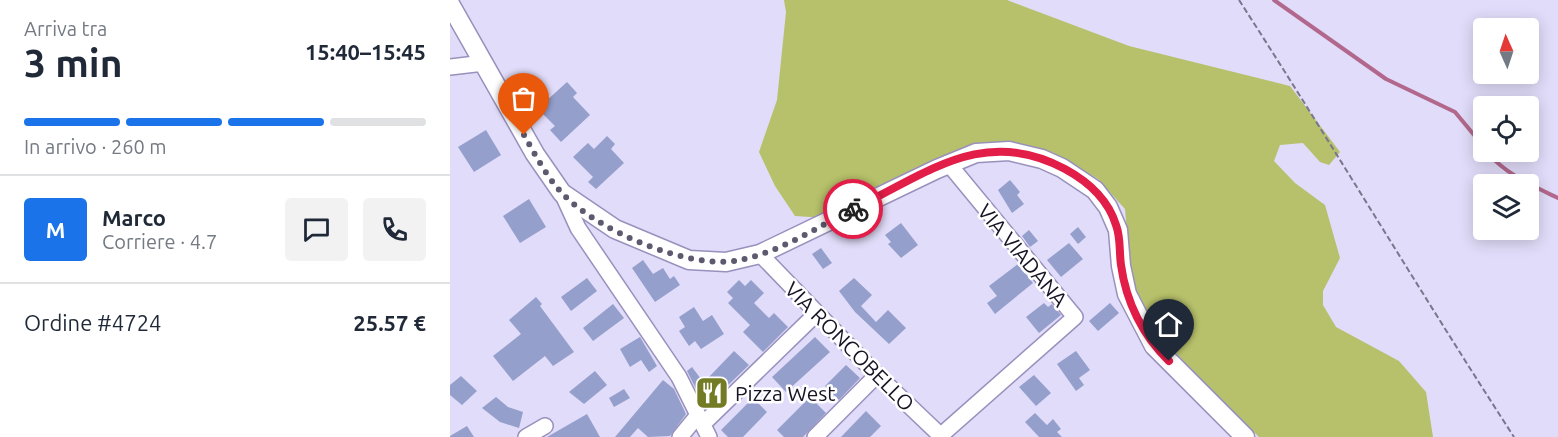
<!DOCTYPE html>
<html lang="it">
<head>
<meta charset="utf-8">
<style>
	:root { --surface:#fff; --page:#f2f2f3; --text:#1f2937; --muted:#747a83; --line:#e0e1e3; --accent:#1a73e8 }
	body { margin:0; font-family:Ubuntu,sans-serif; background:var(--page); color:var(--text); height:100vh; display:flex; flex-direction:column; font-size:22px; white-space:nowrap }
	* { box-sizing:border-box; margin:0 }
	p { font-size:20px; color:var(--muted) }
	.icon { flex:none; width:33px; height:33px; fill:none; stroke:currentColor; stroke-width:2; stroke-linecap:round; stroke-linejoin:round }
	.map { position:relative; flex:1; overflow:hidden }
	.sheet { display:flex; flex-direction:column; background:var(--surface); width:450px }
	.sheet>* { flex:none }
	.needle { width:39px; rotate:357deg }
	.fabs { position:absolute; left:1023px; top:18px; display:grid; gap:12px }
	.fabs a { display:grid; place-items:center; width:66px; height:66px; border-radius:6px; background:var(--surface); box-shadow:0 3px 15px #0003; font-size:30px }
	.pin { position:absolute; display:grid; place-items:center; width:51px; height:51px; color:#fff; margin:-62px -26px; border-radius:50% 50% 50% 0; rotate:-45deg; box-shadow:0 0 6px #0007 }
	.pin .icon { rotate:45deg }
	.courier { position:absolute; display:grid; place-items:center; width:60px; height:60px; margin:-30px; border:4px solid #e11d48; border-radius:50%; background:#fff; color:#222; box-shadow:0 2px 8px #0007 }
	.summary em { font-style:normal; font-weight:600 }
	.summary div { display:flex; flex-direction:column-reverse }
	.summary { display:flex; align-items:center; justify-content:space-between; height:102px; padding:0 24px }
	h1 { font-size:39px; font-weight:600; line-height:45px }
	.bar { display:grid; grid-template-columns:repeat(4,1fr); gap:9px 6px; align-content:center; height:72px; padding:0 24px }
	.bar i { height:8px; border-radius:4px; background:var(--line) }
	.bar .on { background:var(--accent) }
	.bar p { grid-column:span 4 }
	.line { display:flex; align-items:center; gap:15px; padding:0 24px; border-top:2px solid var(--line) }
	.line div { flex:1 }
	.round { display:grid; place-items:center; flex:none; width:63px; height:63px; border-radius:6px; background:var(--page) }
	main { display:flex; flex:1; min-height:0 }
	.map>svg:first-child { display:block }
</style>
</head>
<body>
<main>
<section class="sheet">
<div class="summary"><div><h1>3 min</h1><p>Arriva tra</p></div><em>15:40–15:45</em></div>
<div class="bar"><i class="on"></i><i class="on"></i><i class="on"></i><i></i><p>In arrivo · 260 m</p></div>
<div class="line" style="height:108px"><b class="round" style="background:var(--accent);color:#fff">M</b><div><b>Marco</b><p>Corriere · 4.7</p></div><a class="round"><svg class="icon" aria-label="chat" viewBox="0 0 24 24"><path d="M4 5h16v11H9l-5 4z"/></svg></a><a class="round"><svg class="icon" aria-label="phone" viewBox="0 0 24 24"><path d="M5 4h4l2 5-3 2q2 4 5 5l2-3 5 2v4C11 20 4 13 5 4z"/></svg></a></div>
<div class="line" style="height:78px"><div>Ordine #4724</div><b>25.57 €</b></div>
</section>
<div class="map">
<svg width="1108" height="437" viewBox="0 0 1108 437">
	<rect width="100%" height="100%" fill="#e1dcf9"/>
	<path fill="#b7c06a" d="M334,0h223l122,46 161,40 50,66 -11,13 -9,-3 -17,-19 -23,2 -6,16 21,22 30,22 15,53 -17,33v14l13,22 63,34 27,31 7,45h-174l-66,-65 -39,-44 -17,-27 -7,-35 -5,-57 -27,-30 -44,-26 -49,-12 -37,6 -142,71 -31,-2 -20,-30 -16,-34 18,-52 9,-88z"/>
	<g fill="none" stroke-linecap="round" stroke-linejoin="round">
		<path stroke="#b2688c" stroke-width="4" d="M824,0l112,79 69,33 29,35
			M1037,152c18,22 46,34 71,46"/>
	</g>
	<path fill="#949fcc" d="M117,82l10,11 -4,4 17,18 -29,27 -11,-12 5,-4 -15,-15 8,-7 -3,-2z
		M36,130l15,25 -27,17 -16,-25z
		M157,136l8,8 -4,5 13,14 -28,26 -8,-7 5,-5 -20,-20 15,-14 6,6z
		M560,180l10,12 -3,3 7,9 -12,9 -14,-23z
		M79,199l17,28 -26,16 -17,-27z
		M451,223l17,22 -17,13 -13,-14 3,-2 -6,-7z
		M628,227l8,10 -8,7 -8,-10z
		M579,230l9,11 -8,6 -8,-11z
		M619,243l14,16 -22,18 -14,-17z
		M371,248l11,15 -9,6 -11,-15z
		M193,260l10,14 10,-6 7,11 4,-3 6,9 -25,17 -23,-34z
		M568,264l15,19 -38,31 -8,-11 10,-7 -8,-10z
		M137,278l10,13 -26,20 -10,-14z
		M404,278l18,17 -11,11 15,16 12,-12 18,18 -17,16 -34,-32 -16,-21z
		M289,280l6,6 6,-6 13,13 -10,10 15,15 5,-5 14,14 -25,25 -20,-20 7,-7 -22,-22 5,-5 -6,-6z
		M86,297l6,7 -2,2 34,46 -21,14 -8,-10 -32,25 -20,-25 28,-22 -12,-14z
		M594,303l4,4 4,-3 9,11 -22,18 -13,-16z
		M660,303l9,10 -21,18 -9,-10z
		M163,304l11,14 -31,23 -10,-13z
		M244,307l9,14 9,-6 12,19 -23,15 -6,-8 -6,5 -10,-15 6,-4 -6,-10z
		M190,337l17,29 -8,6 -8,-12 -11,7 -10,-18z
		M365,337l15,15 -44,40 -14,-15z
		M284,351l15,14 -29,28 -8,-8 -12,12 -13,-26 5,-4 9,12 5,1z
		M626,351l14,19 -11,8 5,7 -8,6 -19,-27z
		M396,365l14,13 -21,22 -14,-14z
		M145,371l12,14 -23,19 -15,-12z
		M584,375l17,18 -15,13 -17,-19z
		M11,376l16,15 -15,14 -12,-10v-10z
		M213,380l11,9 12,25 -16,22 -22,1 -10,-9 -8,9h-15z
		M174,389l6,9 -16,9 -5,-9z
		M46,397l12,10 15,5 -4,16 -19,-6 -18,-14z
		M360,397l16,16 -23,24h-19l-7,-7z
		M303,398l14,14 -24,25h-15l-7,-7z
		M416,411l15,15 -11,11h-29z
		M585,413l12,12 6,-6 8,10 -4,3 5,5h-23l-14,-15z
		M137,414l13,23h-53z
		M17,426l7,11h-24v-1z"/>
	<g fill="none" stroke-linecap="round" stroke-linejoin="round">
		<defs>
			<path id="minor" d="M0,67l34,-4
				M112,193l16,35 101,149 30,60
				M310,254l117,121 64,61
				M253,424l114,-111
				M76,437l19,-11
				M230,437l18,-22
				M365,437l62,-62
				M489,437l136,-120 -127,-154"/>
			<path id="tertiary" d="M0,4l85,150 27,39 53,36 74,31 37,2 34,-8 177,-85 39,-16 33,-2 33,8 20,9 33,22 13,17 10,23 3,36 6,28 27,52 91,91"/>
		</defs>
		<use href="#minor" stroke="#9990bd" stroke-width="18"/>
		<use href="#tertiary" stroke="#9990bd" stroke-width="21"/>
		<path stroke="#7b768d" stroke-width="2" stroke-dasharray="6 3" stroke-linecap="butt" d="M789,0c93,144 181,292 275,437"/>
		<use href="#minor" stroke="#fff" stroke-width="15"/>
		<use href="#tertiary" stroke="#fff" stroke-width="18"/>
	</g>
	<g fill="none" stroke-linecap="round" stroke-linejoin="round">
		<path stroke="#5e596f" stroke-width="6" stroke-dasharray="0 10.8" d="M74,135c11,19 22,41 37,57 34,38 130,79 179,68 40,-8 78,-33 113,-51"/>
		<path stroke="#e11d48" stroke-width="8" d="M403,209c74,-35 130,-84 212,-40 24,13 43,30 51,56 5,13 3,27 5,40 5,37 22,71 48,96"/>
	</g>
	<defs>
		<symbol id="restaurant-square" viewBox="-11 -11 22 22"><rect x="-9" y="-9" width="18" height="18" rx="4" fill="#747b25" stroke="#fff"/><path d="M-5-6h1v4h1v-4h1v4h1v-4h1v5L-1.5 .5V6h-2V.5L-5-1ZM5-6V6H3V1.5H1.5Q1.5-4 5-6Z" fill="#fff"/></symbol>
	</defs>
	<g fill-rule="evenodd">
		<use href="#restaurant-square" x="243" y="374" width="38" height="38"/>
	</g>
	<g text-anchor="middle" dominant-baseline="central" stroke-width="5" stroke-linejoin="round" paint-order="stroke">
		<g font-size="21" fill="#171324" stroke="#fff">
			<text transform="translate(573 255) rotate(50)">VIA VIADANA</text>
			<text transform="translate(400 346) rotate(45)">VIA RONCOBELLO</text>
		</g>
		<g font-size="21" fill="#171324" stroke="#fff" text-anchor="start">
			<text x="285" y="393">Pizza West</text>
		</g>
	</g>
</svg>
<div class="fabs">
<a><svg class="needle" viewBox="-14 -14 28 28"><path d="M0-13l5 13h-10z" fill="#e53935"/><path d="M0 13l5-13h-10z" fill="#747a83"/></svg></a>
<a><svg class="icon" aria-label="locate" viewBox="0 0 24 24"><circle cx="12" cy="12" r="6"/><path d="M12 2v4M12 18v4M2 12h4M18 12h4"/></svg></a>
<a><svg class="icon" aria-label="layers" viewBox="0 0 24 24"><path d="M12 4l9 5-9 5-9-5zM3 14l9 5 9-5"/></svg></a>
</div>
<div class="pin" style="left:74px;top:135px;background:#ea580c"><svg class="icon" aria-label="bag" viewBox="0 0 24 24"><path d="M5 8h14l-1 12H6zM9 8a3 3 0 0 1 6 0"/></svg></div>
<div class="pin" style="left:719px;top:361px;background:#1f2937"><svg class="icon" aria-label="home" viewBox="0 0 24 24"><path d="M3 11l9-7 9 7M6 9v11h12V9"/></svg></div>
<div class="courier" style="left:403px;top:209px"><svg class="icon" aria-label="bike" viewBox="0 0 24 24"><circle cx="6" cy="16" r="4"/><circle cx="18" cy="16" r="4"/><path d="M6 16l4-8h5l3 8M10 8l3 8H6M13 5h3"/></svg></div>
</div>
</main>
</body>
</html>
